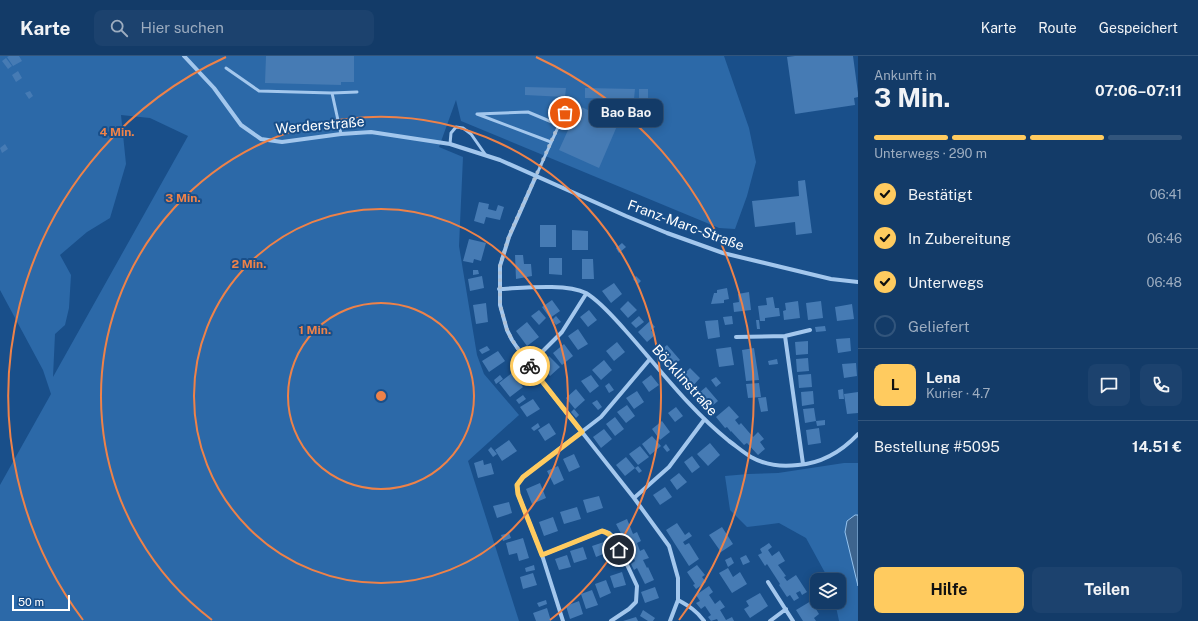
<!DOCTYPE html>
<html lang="de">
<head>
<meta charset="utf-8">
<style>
	:root { --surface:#133b68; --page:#1c426e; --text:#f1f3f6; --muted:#9dadc0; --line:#32557c; --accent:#ffcb5f }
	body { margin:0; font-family:"Public Sans",sans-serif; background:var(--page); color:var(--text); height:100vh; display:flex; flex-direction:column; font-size:15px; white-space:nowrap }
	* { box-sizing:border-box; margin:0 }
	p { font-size:13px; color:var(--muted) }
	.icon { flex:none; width:22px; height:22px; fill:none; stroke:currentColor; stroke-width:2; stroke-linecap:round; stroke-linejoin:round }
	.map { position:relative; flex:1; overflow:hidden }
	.drawer { display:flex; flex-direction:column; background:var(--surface); width:340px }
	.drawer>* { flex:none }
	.buttons { position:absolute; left:810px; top:517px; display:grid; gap:8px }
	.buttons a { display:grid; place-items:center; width:36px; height:36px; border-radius:8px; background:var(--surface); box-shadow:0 2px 10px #0003,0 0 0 1px var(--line); font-size:20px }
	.scale { position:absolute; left:12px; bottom:10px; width:58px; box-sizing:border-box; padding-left:4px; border:2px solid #fff; border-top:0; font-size:11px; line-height:14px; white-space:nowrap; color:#fff; -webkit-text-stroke:3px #194f8a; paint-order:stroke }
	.pin { position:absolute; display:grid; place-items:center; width:34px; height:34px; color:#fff; margin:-17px; border:2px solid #fff; border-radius:50%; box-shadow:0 1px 4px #0007 }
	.courier { position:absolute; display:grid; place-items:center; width:40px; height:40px; margin:-20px; border:3px solid #ffcb5f; border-radius:50%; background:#fff; color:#222; box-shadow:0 1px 5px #0007 }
	.bubble { position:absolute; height:28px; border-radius:8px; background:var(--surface); box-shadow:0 2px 10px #0003,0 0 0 1px var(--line); font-size:13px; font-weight:700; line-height:28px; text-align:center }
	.summary em { font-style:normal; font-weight:700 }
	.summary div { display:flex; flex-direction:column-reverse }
	.summary { display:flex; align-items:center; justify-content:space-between; height:68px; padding:0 16px }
	h1 { font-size:26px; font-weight:700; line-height:30px }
	.bar { display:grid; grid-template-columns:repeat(4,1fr); gap:6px 4px; align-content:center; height:48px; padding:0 16px }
	.bar i { height:5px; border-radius:3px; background:var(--line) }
	.bar .on { background:var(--accent) }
	.bar p { grid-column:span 4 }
	.line { display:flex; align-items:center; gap:10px; padding:0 16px; border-top:1px solid var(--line) }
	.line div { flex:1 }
	.round { display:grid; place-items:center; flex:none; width:42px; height:42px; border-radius:8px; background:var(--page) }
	ol { padding:0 16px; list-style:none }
	li { display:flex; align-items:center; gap:12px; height:44px }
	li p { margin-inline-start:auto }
	li .icon { padding:4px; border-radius:50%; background:var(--accent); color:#111; stroke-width:4 }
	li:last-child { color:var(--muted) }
	li i { width:22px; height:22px; border:2px solid var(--line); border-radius:50% }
	.button { display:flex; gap:8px; margin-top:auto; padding:8px 16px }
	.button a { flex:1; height:46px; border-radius:8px; background:var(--accent); color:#111; font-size:16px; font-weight:700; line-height:46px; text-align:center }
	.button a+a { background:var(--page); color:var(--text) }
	header { display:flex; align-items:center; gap:24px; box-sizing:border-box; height:56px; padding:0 20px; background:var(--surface); border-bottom:1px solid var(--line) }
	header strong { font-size:19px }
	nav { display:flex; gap:22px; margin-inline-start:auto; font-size:14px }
	.search { width:280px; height:36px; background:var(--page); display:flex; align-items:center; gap:10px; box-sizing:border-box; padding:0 14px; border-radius:8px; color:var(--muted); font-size:15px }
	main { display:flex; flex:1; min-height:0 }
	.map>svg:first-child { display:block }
</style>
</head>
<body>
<header>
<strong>Karte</strong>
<div class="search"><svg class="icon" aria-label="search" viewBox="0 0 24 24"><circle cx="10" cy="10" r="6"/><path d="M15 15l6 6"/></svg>Hier suchen</div>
<nav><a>Karte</a><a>Route</a><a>Gespeichert</a></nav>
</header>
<main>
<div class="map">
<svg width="858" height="565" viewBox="0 0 858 565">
	<rect width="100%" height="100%" fill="#194f8a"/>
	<path fill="#2c69a8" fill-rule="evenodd" d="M0,0h724l25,72 7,34 -9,34 -12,33 -16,-1 -258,-107 -5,-21 -17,47 24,10 -4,89 18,109 7,19 35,41 -51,46 51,160h-519v-136l51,-91 -8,-24 -43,-80zM121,59l29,3 38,18 -135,241 2,-43 10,-9 4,-17 2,-33 -11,-20 27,-23 23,-14 16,-54z
		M844,407h14v158h-19l-4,-19h4v-22h-10l-23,-42 -27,-15 -32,4 -17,-17 -5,-34 23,-2 30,-1z"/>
	<path fill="#3d648e" stroke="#95c3ef" d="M855,459h3v71l-13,-54 2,-11z"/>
	<path fill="#467bb4" d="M9,0h10l3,5 -9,5 -6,-9z
		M266,0h88v26h-13v3l-76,-2z
		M795,0h58l5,37v4l-4,1 1,7 -60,9 -8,-57z
		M6,2l6,8 -4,3 -6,-8z
		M18,15l4,7 -6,4 -4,-7z
		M525,31l41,1 -1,9 -40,-2z
		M585,32l50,1 -1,10 -49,-1z
		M639,33h9v9h-9z
		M30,35l3,5 -4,3 -4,-6z
		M602,47l21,9 -24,56 -40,-18 20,-44 18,8z
		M5,88l3,5 -6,4 -2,-5z
		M805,124l7,53 -16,2 -1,-13 -40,5 -3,-26 47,-5 -1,-15z
		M479,146l10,2 -1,5 8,2 2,-6 6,2 -4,13 -14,-3 -2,7 -10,-3z
		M540,169h16v22h-16z
		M572,174l16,1v19h-16z
		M469,183l17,4 -5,18 -7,-2 -1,4 -10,-2z
		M622,187l4,4 -7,6 -3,-5z
		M515,199h8l1,9h7l1,12 -16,3z
		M549,202h13v17l-13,-1z
		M582,203h11l1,20h-12z
		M473,214h5l1,4 -6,1z
		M482,220l2,12 -14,3 -2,-12z
		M636,220l5,5 -3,3 -5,-5z
		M614,227l8,11 -11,9 -9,-12z
		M727,232l2,11 -5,1v3l-13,1 3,-11h3v-3z
		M749,236l2,18 -17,2 -1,-9 6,-1 -1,-8z
		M773,241l2,11h4l1,8 -15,2v3h-5l-2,-15 9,-1 -1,-7z
		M552,244l8,11 -10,7 -8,-11z
		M628,245l9,9 -9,8 -8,-9z
		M798,245l2,17 -16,2 -1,-9 3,-1 -1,-7z
		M821,245l2,17 -15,2 -2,-17z
		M486,247l2,19 -12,2 -3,-19z
		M852,248l2,15 -17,2 -2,-14z
		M539,254l7,8 -7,7 -8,-9z
		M589,254l8,10 -9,7 -8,-10z
		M556,260l5,6 -5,3 -4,-5z
		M639,260l5,6 -8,6 -5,-5z
		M732,260l1,8 -8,1 -2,-8z
		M718,264l2,17 -12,2 -3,-18z
		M756,264h3l1,9h-3z
		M650,265l5,6 -4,3 4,5 -8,7 -9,-10z
		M527,266l12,15 -12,9 -11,-15z
		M825,270l1,5 -10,1 -1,-5z
		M578,273l10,15 -10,6 -10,-14z
		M850,282l1,13 -13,2 -2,-14z
		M808,285v13l-12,1 -1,-13z
		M617,286l8,10 -11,9 -8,-10z
		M564,288l9,12 -11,9 -9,-12z
		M667,289l13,15 -11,9 -13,-15z
		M487,290l3,4 -8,4 -3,-4z
		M731,291l3,18 -15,2 -3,-18z
		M754,292l5,32 -13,1 -4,-31z
		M498,295l7,10 -16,11 -7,-11z
		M549,300l11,11 -10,9 -10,-11z
		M808,302l1,13 -12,1 -1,-13z
		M777,303l1,5 -9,1 -1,-4z
		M604,304l8,10 -11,10 -9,-10z
		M856,307l1,13 -13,2 -2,-14z
		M678,312l5,6 -5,4 -5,-5z
		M690,312l10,10 -9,10 -11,-10z
		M512,317l11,14 -13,10 -11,-14z
		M811,318l1,13 -13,1 -1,-13z
		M500,319l3,4 -7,5 -2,-4z
		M591,319l8,11 -9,7 -9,-12z
		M651,319l8,10 -10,7 -7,-10z
		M716,321l5,6 -5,4 -5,-7z
		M609,327l5,7 -5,3 -4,-7z
		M759,327l2,14 -13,1 -2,-14z
		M706,331l12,14 -12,10 -15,-18 5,-5 4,4z
		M576,333l9,11 -10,9 -9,-11z
		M843,333l1,10h-5l-1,-9z
		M637,335l7,11 -10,7 -8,-11z
		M813,335l1,13 -12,2 -1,-14z
		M858,336v21l-11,1 -3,-20z
		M523,339l3,4 -7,5 -3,-4z
		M766,341l2,14 -7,1 -3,-14z
		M533,343l7,10 -13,8 -7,-10z
		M597,344l5,7 -4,3 -6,-7z
		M627,349l8,11 -9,7 -9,-11z
		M729,350l10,11 -4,3 4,5 2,-2 12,14 5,-5 6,7 -4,3 5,7 -7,6 -11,-12 -3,2 -13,-14v1l-4,-5 -2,1 -9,-11z
		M676,351l7,9 -8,6 -7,-9z
		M814,352l2,13 -11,2 -2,-14z
		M574,353l5,6 -3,3 -5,-6z
		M615,361l9,12 -9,7 -9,-12z
		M825,364v5l-8,1 -1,-5z
		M662,365l8,11 -10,8 -8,-11z
		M538,367l2,4 -6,4 -3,-3z
		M549,367l7,11 -11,7 -7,-11z
		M819,372l2,15 -13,2 -2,-15z
		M604,373l8,10 -11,9 -8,-11z
		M652,380l9,10 -11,9 -8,-11z
		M509,384l8,11 -15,10 -7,-11z
		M710,387l10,12 -12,11 -11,-12z
		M666,388l4,6 -3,2 -4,-5z
		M640,390l9,11 -11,8 -9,-11z
		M491,391l6,7 -4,3 -5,-7z
		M574,398l6,13 -11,5 -6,-13z
		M692,400l8,11 -8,6 -8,-11z
		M626,401l9,11 -10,8 -9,-11z
		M483,404l1,5 7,-2 3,11 -16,4 -4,-15z
		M558,410l6,14 -10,5 -7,-14z
		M638,410l4,5 -3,2 -4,-5z
		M679,417l8,9 -10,8 -7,-10z
		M540,427l6,15 -14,6 -6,-15z
		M665,431l7,10 -12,8 -7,-10z
		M599,440l4,12 -16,5 -4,-13z
		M509,446l3,11 -15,5 -4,-12z
		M577,451l4,12 -17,5 -4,-12z
		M553,461l5,14 -14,5 -5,-14z
		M627,463l6,15 4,-2 4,9 -4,2 3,8 4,-2 5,9 -6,2 4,8 1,-1 6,13 -9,4 -8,-16 -3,2 -3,-6 4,-3 -4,-9 -5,2 -3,-7 4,-2 -11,-21z
		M677,467l8,12 4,-3 3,4 -9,6 2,3 4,-2 10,16 -10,7 -23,-36z
		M722,471l11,17 -12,8 -12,-17z
		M509,477l2,5 -8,3 -2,-6z
		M523,482l6,20 -10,3 -2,-8 -8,2 -3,-12z
		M604,486l4,10 -12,5 -4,-11z
		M769,487l3,4 -4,3 4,6 7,-5 6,10 -7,4 8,11 -2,1 3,4 9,-6 11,17 -5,3 -2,-4 -4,2 3,5 -5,3 -4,-6 -3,2 -8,-12 1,-1 -13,-20 -2,2 -7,-11 4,-2 -2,-4z
		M583,491l4,12 -13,4 -4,-12z
		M567,499l4,12 -12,3 -4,-11z
		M746,499l4,7 -7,3 -3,-7z
		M731,501l3,6 -6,4 -3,-7z
		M534,509l1,5 -9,2 -1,-4z
		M697,509l8,10 -3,2 4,5 -10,7 -3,-4 2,-1 -8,-12z
		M728,512l5,9 7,-5 7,12 -15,9 -13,-20z
		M622,516l4,13 -12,3 -4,-12z
		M533,517l4,12 -14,4 -3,-12z
		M606,524l5,13 -11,5 -5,-14z
		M709,530l4,6 -4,3 6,9 5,-4 5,7 -5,3 6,10 6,-3 2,4h-16l-1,-2 -6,2 -3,-4 3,-2 -6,-9 -4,3 -5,-6 4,-2 -4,-6z
		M655,531l4,11 -14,5 -4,-11z
		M592,534l6,15 -12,4 -5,-15z
		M760,537l8,13 -18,12 -6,-9 5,-3 -3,-5z
		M546,544l1,4 -8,3 -2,-4z
		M579,545l4,13 -13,5 -4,-13z
		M811,545l8,13 -5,4 2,3h-13l-7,-11z
		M547,552l4,13h-15l-3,-8z
		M643,554l12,8 -2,3h-5l-8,-5z
		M636,561l2,4h-15z"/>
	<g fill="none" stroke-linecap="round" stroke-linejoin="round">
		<path stroke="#a3c7ed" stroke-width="3" d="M226,12l33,23 73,2 9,41
			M332,37l25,-1
			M551,86l-74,-28 51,-2 31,13
			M450,88l1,-11 5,-6 7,1 8,6 14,20
			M536,120l23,-51 13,-24"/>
		<path stroke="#a3c7ed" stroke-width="4" d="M184,0l30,32 27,37 20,14 21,3 59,-8 30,-2 79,12 50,16 126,56 41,17 56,20 108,26 27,3
			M536,120l-27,61 -9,29v39l7,25 5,10 17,25 105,133 35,48 9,32v22l-8,21
			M499,233c23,-1 67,-6 87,4 15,9 28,25 39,37 34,38 64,79 104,111 7,5 14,11 22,16 14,8 31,10 47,8 23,-2 44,-14 60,-31
			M785,280l18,128
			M736,281l49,-1 25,-6
			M529,309l33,-33 24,-38
			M634,442l35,-31 35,-47
			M542,499l60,-24 7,2 6,6 22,47 -1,16 -7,7 -18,12
			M768,526l25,39
			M678,544c11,6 19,11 26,21
			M563,565l-21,-66 -24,-61 -1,-9 6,-8 78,-60 49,-58
			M770,565l16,-12"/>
	</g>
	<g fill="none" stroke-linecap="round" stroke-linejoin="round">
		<path stroke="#aec1d6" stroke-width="4" stroke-dasharray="0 7.2" d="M530,310l-18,-26 -5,-10 -7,-25v-39l9,-30 50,-112 6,-11"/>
		<path stroke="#ffcb5f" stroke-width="5" d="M530,310l52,66 -59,45 -6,8 1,9 24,61 60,-24c10,3 13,9 17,19"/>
	</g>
	<g fill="none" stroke="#ee8249" stroke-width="2">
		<circle cx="381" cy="340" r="93"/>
		<circle cx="381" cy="340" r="187"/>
		<path d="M212 564A280 280 0 1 1 550 564"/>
		<path d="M83 564A373 373 0 0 1 226 1M536 1A373 373 0 0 1 679 564"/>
	</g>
	<g text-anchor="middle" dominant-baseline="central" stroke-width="4" stroke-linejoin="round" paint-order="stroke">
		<g font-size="14" fill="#fff" stroke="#194f8a">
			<text transform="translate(320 69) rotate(-5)">Werderstraße</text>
			<text transform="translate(686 169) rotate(20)">Franz-Marc-Straße</text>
			<text transform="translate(685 324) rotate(48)">Böcklinstraße</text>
		</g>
	</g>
	<circle cx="381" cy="340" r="6" fill="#ee8249" stroke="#194f8a" stroke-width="2"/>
	<g font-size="12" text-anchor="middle" font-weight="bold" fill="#ee8249" stroke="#194f8a" stroke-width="4" stroke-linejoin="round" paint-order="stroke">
		<text x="117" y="80">4 Min.</text>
		<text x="183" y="146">3 Min.</text>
		<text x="249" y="212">2 Min.</text>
		<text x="315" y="278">1 Min.</text>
	</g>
</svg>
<div class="buttons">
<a><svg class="icon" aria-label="layers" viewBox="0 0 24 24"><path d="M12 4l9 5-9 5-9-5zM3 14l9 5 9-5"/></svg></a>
</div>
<div class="scale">50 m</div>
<div class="pin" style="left:565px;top:57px;background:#ea580c"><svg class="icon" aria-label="bag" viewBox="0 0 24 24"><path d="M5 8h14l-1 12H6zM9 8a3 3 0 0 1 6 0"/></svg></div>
<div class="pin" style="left:619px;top:494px;background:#1f2937"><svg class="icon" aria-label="home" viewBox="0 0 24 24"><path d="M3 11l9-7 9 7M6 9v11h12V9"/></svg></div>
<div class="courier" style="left:530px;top:310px"><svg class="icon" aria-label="bike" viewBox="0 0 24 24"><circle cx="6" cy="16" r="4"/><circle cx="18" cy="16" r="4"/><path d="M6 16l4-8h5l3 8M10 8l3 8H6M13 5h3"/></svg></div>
<div class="bubble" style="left:589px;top:43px;width:74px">Bao Bao</div>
</div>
<section class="drawer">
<div class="summary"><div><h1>3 Min.</h1><p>Ankunft in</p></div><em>07:06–07:11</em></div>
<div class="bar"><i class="on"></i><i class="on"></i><i class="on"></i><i></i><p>Unterwegs · 290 m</p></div>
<ol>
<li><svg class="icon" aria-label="check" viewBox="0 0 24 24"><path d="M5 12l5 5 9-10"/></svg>Bestätigt<p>06:41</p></li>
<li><svg class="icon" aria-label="check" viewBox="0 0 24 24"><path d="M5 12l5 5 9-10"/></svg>In Zubereitung<p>06:46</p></li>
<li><svg class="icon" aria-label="check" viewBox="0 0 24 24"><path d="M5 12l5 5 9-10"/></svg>Unterwegs<p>06:48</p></li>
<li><i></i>Geliefert</li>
</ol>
<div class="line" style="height:72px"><b class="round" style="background:var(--accent);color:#111">L</b><div><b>Lena</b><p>Kurier · 4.7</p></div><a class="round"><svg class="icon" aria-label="chat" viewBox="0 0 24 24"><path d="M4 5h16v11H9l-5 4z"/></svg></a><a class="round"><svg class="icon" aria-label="phone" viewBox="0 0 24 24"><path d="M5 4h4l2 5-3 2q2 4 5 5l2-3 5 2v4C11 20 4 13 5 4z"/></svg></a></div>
<div class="line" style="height:52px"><div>Bestellung #5095</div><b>14.51 €</b></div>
<div class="button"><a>Hilfe</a><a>Teilen</a></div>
</section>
</main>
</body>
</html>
